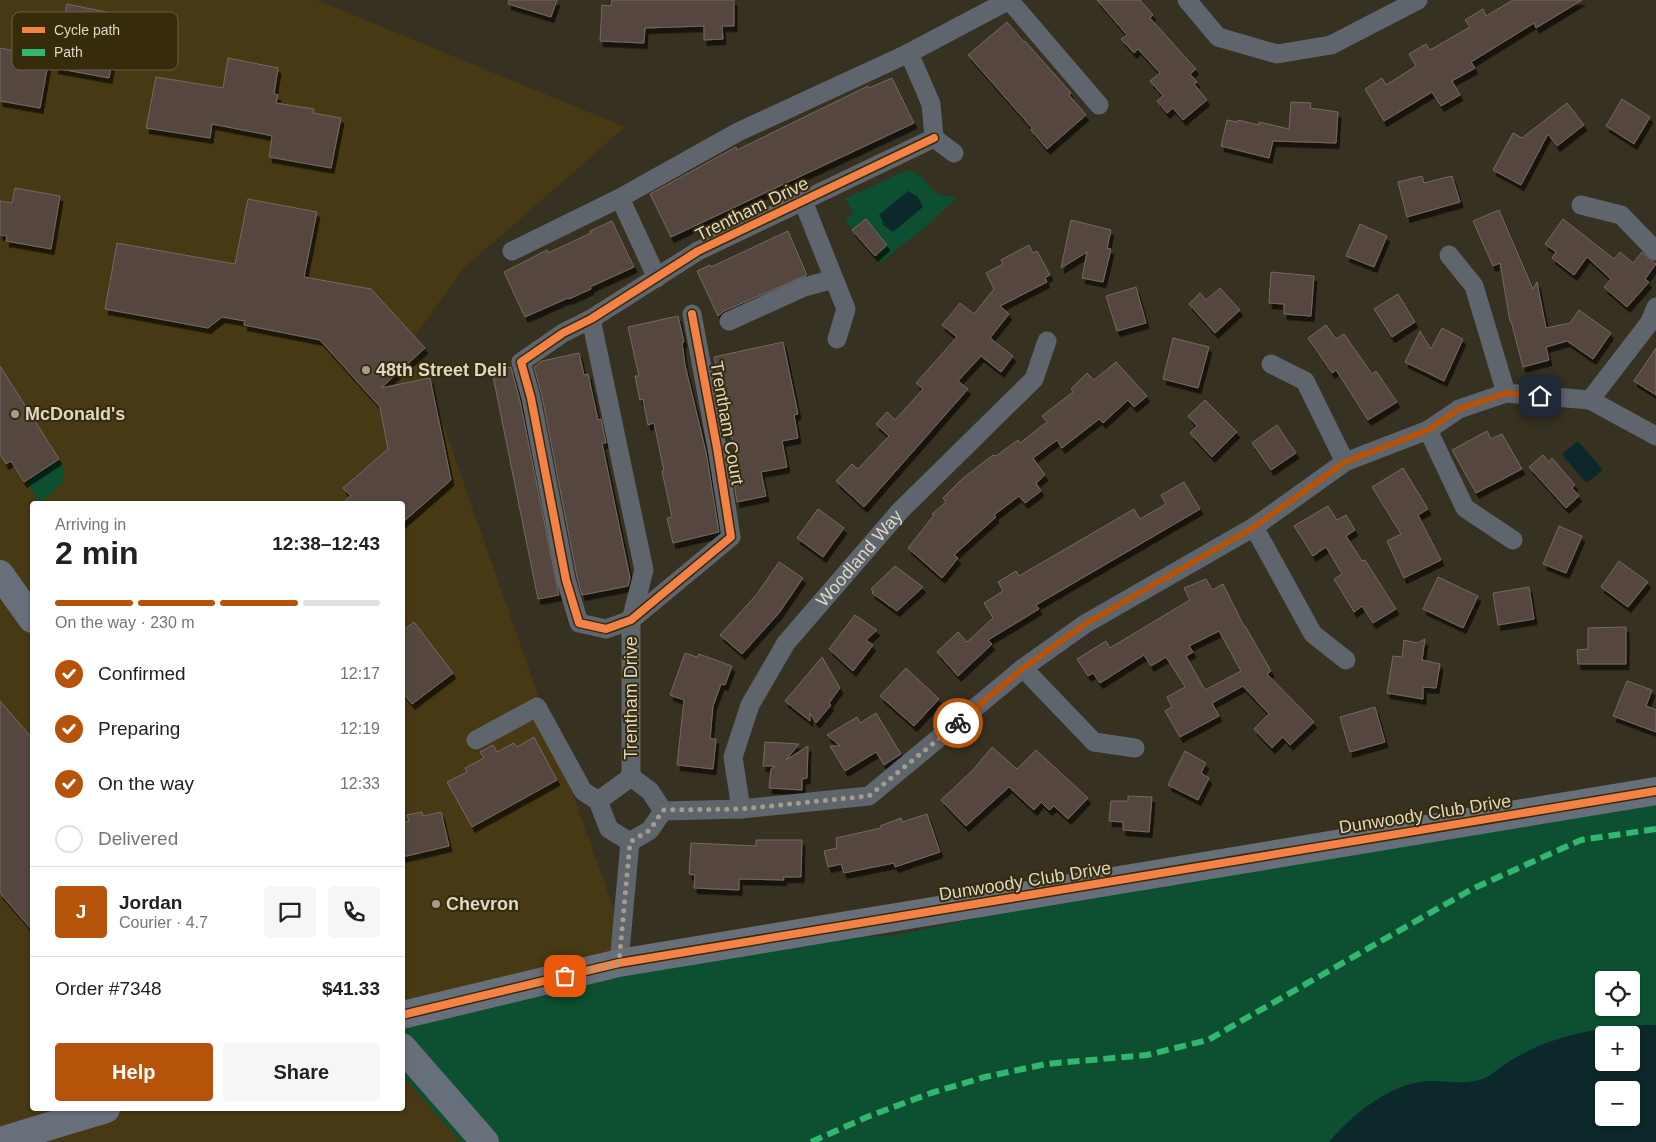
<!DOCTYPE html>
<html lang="en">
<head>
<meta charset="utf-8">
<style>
	:root { --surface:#fff; --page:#f6f6f6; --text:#202124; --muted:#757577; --line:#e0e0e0; --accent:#b45309 }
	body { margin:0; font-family:Arial,sans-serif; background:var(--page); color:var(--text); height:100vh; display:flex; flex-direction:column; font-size:19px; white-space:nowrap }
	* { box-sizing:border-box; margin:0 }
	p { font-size:16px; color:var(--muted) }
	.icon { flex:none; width:28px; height:28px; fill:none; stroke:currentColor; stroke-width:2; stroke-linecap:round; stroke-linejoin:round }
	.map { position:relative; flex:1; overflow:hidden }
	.drawer { position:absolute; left:30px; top:501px; width:375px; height:610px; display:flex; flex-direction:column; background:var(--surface); border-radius:5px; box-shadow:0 1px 4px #0004 }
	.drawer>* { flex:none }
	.buttons { position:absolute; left:1595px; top:971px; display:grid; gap:10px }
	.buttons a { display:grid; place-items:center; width:45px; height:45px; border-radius:5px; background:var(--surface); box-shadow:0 1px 4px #0004; font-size:25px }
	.pin { position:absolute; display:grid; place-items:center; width:42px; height:42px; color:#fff; margin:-21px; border-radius:10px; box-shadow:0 2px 8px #0006 }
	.courier { position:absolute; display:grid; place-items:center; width:50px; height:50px; margin:-25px; border:4px solid #b45309; border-radius:50%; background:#fff; color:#222; box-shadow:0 1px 6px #0007 }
	.head em { font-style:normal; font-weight:700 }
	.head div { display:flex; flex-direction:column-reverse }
	.head { display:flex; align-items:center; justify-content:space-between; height:85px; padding:0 25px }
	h1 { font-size:32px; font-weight:700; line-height:38px }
	.bar { display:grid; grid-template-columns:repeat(4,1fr); gap:8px 5px; align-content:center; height:60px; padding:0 25px }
	.bar i { height:6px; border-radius:4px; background:var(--line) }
	.bar .current { background:var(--accent) }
	.bar p { grid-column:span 4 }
	.line { display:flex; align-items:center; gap:12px; padding:0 25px; border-top:1px solid var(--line) }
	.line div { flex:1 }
	.round { display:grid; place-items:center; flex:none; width:52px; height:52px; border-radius:5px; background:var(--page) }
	ol { padding:0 25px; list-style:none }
	li { display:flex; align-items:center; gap:15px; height:55px }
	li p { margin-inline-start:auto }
	li .icon { padding:5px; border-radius:50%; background:var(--accent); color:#fff; stroke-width:4 }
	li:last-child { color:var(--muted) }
	li i { width:28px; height:28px; border:2px solid var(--line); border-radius:50% }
	.button { display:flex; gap:10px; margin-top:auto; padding:10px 25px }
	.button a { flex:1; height:58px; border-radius:5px; background:var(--accent); color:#fff; font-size:20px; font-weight:700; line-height:58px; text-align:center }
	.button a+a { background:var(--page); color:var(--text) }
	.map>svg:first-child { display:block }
</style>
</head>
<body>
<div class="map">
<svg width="1656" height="1142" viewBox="0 0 1656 1142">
	<defs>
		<filter id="shadow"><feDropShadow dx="3" dy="5.5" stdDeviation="0" flood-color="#0009"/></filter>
	</defs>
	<rect width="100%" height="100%" fill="#363120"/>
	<path fill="#463913" d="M0,0h317l308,127 -162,142 -50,70 216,614 -226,69 -1,-518h-370v605h370l1,-33 58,66h-461z"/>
	<path fill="#0c5031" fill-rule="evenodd" d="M907,170c14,1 21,19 33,25 5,2 11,0 16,3l-35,33 -20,15 -20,17 -36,-42 9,-8 -9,-14z
		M58,460l6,10v11l-24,22 -14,-23z
		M1656,799v343h-1195l-58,-66 -1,-54 227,-69 269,-18 337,-74zM1604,980h27v28h-27zM1604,1035h27v27h-27zM1604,1090h27v28h-27z"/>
	<path fill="#0c282a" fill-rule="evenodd" d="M908,191l10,6 5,10 -30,25 -10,-7 -1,-6 -3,-4z
		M1578,441l25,29 -17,13 -24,-29z
		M1646,1025h10v117h-327c24,-28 60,-58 99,-61 19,-1 38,5 57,-3 6,-3 13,-9 19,-13 9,-6 20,-12 30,-17 36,-16 73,-21 112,-23zM1604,1035h27v27h-27zM1604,1090h27v28h-27z"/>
	<path fill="#55463f" stroke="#746a61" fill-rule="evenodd" filter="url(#shadow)" d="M509,0h48l-6,17 -43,-13z
		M612,0h122v26h-12l1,13 -19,1v-14l-59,2 -1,15 -44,-2 2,-36 9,1z
		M1097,0h43l13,15 -3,3 46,51 -6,5 7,8 -3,2 13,16 -24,20 -10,-12 -6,5 -10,-12 6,-5 -13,-15 10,-8 -22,-24 -4,4 -13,-14 6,-4z
		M1513,0h69l-46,28 -2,-5 -63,39 4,6 -23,13 8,14 -19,11 -9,-14 -48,29 -19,-32 17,-11 4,7 30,-19 -7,-12 17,-10 4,6 40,-23 -5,-7 18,-11 3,7z
		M67,4l54,11 -12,63 -54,-10z
		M1007,22l17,20 1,-1 46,52 -2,2 17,20 -39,34 -16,-19 1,-2 -64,-73z
		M0,48l49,10 -9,50 -40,-7z
		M228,58l50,10 -4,26 4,1 -2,8 38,6 -1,4 28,5 -10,50 -62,-11 3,-21 -4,-1 -56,-11 -2,14 -64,-10 10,-51 67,11z
		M892,78l22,45 -243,114 -21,-43 86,-47 1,3 131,-64 1,2z
		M1622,99l28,18 -16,27 -28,-18z
		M1291,102l20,1 -1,5 28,4 -2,31 -63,-2 -4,17 -48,-12 6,-26 10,2 1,-2 21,5v-3l30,7z
		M1567,103l17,22 -27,21 -9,-12 -27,51 -28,-15 20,-37 9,5z
		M1422,176l2,7 28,-7 8,26 -53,15 -9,-35z
		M15,188l45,8 -9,53 -45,-8 1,-5 -7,-1v-34l12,2z
		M248,199l69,13 -13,65 67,12 54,59 -44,40 49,-10 21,102 -49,43v-19h-61l10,-8 -8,-8 45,-39 -8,-42 -60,-67 -76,-15 1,-4 -23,-4 -14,11 -103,-19 12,-66 118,21z
		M1499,210l34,79 4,-7 9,46 24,-5 9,-13 32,23 -18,26 -26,-18 -21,6 3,13 -26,7 -12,-46h-1l-10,-58 -7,3 -20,-45z
		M866,219l21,26 -12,11 -23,-26z
		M1563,219l51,40 6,-7 13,11 9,-11 14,12 -11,15 4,3 -22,25 -23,-20 7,-8 -24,-22 -13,18 -22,-17 4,-6 -11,-8z
		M1071,220l40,10 -4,18 4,1 -8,33 -21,-4 5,-26 -26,16z
		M612,221l22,46 -44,20 1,2 -22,10 -1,-1 -43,19 -21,-45 43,-22 1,3 43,-20 -1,-2z
		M1360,224l27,12 -13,31 -28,-11z
		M788,231l19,44 -83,36 -6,5 -21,-45 13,-6 1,2z
		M1029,245l4,8 4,-2 13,24 -5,3 2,4 -47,24 9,8 -19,24 23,18 -12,16 -20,-16 -23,25 10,8 -104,118 -28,-26 16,-17 6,5 31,-33 -13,-12 11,-12 8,8 28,-31 -7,-6 41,-46 -15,-12 18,-22 14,11 20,-25 -8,-16 17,-9 -2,-4z
		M1271,272l43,4 -3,40 -27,-2v-10l-15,-1z
		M1136,287l10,36 -29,8 -11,-35z
		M1220,288l20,22 -25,23 -26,-29 11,-11 6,7z
		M1398,294l17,28 -23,15 -18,-28z
		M678,316l6,26 -2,1 3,22 21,87 13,80 -46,11 -6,-25 5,-1 -10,-46h2l-10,-48 -6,2 -5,-26 -3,1 -5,-24h4l-11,-49z
		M1326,325l10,14 8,-5 28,40 4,-3 21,31 -29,18 -32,-50 -4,3 -24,-35z
		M1442,328l21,11 -19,42 -39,-19 15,-31 11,18z
		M1173,338l36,9 -11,41 -35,-9z
		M783,342l15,72 -4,1 4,23 -16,3 5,26 -26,5 5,24 -29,6 -5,-31 7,-1 -25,-113z
		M1656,348v47l-22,-14z
		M579,353l5,22 4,-1 10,46 3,-1 5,24h-4l28,135 -2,8 -46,9 -5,-18 -35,-181 -8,-29 8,-6z
		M1116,362l31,34 -13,11 -6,-7 -25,23 -4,-4 -37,29 -5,-8 -24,18 12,17 -9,8 5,8 -16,12 -6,-7 -25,19 2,2 -42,38 4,3 -16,20 -34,-30 26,-33 -2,-1 14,-12 -3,-4 19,-19 31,-24 3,1 22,-16 2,3 27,-21 -5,-6 31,-24 -2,-3 16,-16 7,7z
		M0,366l59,93 -35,23 -13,-21 -5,3 -6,-10z
		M511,367l9,34 39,194 -21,4 -46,-228z
		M1205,400l32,32 -25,25 -22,-24 7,-7 -9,-10z
		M1277,425l19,28 -25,17 -19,-27z
		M1487,431l4,8 11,-5 20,35 -46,24 -24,-43z
		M1543,455l6,7 3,-4 23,27 -3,3 7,8 -13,12 -37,-41z
		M1403,468l25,41 -10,6 23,45 -37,18 -17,-37 14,-7 -29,-47z
		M1184,482l16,27 -164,96 3,4 -51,31 4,4 -34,32 -21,-24 21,-20 9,10 26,-24 -9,-15 19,-12 -5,-9 18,-11 3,5 115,-67 6,10 26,-15 -5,-9z
		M1328,506l9,14 9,-5 9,15 -9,6 16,25 3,-1 31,49 -23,14 -11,-17 -8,6 -20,-33 8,-5 -16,-27 -13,9 -19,-30z
		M818,509l26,19 -21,29 -26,-19z
		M1559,526l23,10 -16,37 -23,-9z
		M1619,561l29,21 -20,25 -27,-20z
		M779,562l24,16 -24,35 -37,41 -22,-19 37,-41z
		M895,566l28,21 -26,24 -25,-18 1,-2 -2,-2z
		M1438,577l40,19 -15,32 -40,-19z
		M1206,579l6,11 11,-6 21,42h1l26,45 -4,3 47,48 -24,23 -7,-8 -11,11 -18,-19 15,-15 -26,-28 -31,17 7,13 -39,21 -15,-26 7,-4 -5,-10 18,-10 -19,-30 -15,9 -7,-11 -44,28 -7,-10 -5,3 -11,-17 29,-18 4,7 80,-48 -6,-12zM1219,631l22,40 -36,19 -19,-34 7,-4 -4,-6z
		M1529,587l5,32 -36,6 -5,-32z
		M855,615l22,15 -11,10 7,5 -20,26 -24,-22z
		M414,622l39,51 -41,31 -10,-12v-61z
		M1626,627v37h-48l-1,-14 11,-1v-21z
		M1425,639l-3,21 18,4 -4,24 -13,-1v12l-36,-6 6,-37 9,1 2,-17 13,3z
		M685,653l12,4 2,-3 33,12 -7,19 -4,-1 -8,22 -3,33h6l-3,30 -36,-4 7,-65 -14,-5z
		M822,657l18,31 -11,15 2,2 -15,18 -6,-10v8l-25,-20z
		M906,668l33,31 -25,27 -34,-30z
		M1627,681l25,9 -6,16 10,4v22l-43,-16z
		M0,701l32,37v192l-32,-37z
		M1375,707l10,35 -35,10 -10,-35z
		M876,713l25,41 -17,11 -8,-13 -31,19 -15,-25h10l-13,-11 30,-18 3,6z
		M534,737l23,43 -85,47 -25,-45 20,-10 -2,-4 19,-10 -4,-6 13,-7 4,7 17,-9 3,4z
		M765,742l34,2 -13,16 22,-14 -1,32 -5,1v11l-33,-2 2,-19 4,-3h-12z
		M992,747l25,22 19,-19 52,48 -20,21 -14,-13 -5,4 -8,-8 -7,8 -25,-23 -43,39 -25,-26 32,-30z
		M1185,751l21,12 -5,10 8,5 -11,22 -30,-15z
		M1128,796l24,1 -3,35 -26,-2v-8l-14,-1 2,-20h17z
		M422,812l1,4 18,-4 8,34 -47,11v-34l7,-2 -2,-6z
		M927,814l13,38 -45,15 -1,-4 -50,10 -3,-9 -13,3 -4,-16 13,-3 -1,-10 45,-10 -1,-2 21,-8 1,4z
		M756,840h46l-1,37h-18l1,3 -45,-1v11l-45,-2 1,-13 -6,-1 2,-31 65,3z"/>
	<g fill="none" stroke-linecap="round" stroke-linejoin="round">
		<g stroke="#5f656d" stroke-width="19">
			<path d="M1187,0l31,37 59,17 54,-9 87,-45"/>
			<path d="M954,153l-20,-15 -3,-34 -22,-51 100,-53 90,105"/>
			<path d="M620,198l37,80"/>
			<path d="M803,201l43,108 -9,30"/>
			<path d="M1581,205l40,10 35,36"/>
			<path d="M512,251l108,-53 118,-66 171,-79"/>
			<path d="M1449,255l25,31 32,107"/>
			<path d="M692,314l25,134 14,89 -100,83 -25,9 -27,-6 -13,-43 -35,-182 -10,-36 42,-29 28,-14 107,-68 236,-113"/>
			<path d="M591,319l53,251 -13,50v157"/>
			<path d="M729,321l75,-34 30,-8"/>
			<path d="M1271,364l34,17 40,81"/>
			<path d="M1590,400l60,-78 6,-15"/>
			<path d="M1428,430l37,78 48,32"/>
			<path d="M1254,527l59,107 33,26"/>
			<path d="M1023,668l71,74 41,6"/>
			<path d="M476,740l61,-33 46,84 15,10 11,28 21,13 20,-12 13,-19"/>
			<path d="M598,801l33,-24 19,14 13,20"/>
			<path id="s1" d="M741,809l-8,-52 17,-52 36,-62 114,-132 134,-132 13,-38"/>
			<path d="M663,811l78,-2 128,-13 154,-128 62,-44 169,-97 91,-65 83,-32 31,-21 47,-16 84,7 66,36"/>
			<path d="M619,963l11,-121"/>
		</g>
		<path stroke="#676f7b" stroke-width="28" d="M0,574l32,45
			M402,1015l217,-52 1037,-172
			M402,1047l83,95
			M0,1141l106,-32"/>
		<path stroke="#33b770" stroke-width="6" stroke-dasharray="12 6" stroke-linecap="butt" d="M811,1142l56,-25 64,-24 54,-16 61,-13 101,-9 61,-15 264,-151 109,-49 75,-11"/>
		<defs>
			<path id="cycleway" d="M692,314l25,134 14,89 -100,83 -25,9 -27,-6 -13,-43 -35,-182 -10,-36 42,-29 28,-14 107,-68 236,-113
				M402,1015l217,-52 1037,-172"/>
		</defs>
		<use href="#cycleway" stroke="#362b0b" stroke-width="11"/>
		<use href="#cycleway" stroke="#f48246" stroke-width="8"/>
	</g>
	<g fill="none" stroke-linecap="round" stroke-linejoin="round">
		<path stroke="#a39d8b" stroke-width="5" stroke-dasharray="0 9" d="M565,976l54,-13 11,-121 20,-12 13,-20 78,-1 128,-13 89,-73"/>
		<path stroke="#b45309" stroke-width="6" d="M958,723l65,-55 62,-44 169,-97 91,-65 83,-32 31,-21 47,-16 34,3"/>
	</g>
	<g fill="#a39d8b" stroke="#362b0b" stroke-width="2">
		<circle cx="366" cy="370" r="5"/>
		<circle cx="15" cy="414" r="5"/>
		<circle cx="436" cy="904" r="5"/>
	</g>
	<g text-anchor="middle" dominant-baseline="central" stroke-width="4" stroke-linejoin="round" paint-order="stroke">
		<g font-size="18" fill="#ddd7c5" stroke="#362b0b">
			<text transform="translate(752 209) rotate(-26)">Trentham Drive</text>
			<text transform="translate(727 423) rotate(80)">Trentham Court</text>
			<text stroke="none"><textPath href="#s1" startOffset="291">Woodland Way</textPath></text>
			<text transform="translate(631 698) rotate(-90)">Trentham Drive</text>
			<text transform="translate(1425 814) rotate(-9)">Dunwoody Club Drive</text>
			<text transform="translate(1025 881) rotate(-9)">Dunwoody Club Drive</text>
		</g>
		<g font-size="18" font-weight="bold" fill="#ddd7c5" stroke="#362b0b" text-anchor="start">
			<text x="376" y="370">48th Street Deli</text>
			<text x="25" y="414">McDonald's</text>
			<text x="446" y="904">Chevron</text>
		</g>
	</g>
	<rect x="12" y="12" width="166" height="58" rx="8" fill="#362b0b" stroke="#685f43" stroke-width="1"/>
	<rect x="22" y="27" width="23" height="6" fill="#f48246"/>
	<rect x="22" y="49" width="23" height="7" fill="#33b770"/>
	<g font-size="14" fill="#ddd7c5">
		<text x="54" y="35">Cycle path</text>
		<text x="54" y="57">Path</text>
	</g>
</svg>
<div class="buttons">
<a><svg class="icon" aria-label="locate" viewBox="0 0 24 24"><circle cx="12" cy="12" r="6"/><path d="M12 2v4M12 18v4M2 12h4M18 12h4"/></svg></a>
<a>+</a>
<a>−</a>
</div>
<div class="pin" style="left:565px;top:976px;background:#ea580c"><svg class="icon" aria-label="bag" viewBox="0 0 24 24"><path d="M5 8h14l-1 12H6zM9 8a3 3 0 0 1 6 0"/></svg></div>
<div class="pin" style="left:1540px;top:396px;background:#1f2937"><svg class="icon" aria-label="home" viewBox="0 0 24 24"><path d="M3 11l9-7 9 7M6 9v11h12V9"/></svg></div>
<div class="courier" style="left:958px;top:723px"><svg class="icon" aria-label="bike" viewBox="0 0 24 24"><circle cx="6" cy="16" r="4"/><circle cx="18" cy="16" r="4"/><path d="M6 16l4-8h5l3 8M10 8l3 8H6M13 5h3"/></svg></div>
<section class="drawer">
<div class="head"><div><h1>2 min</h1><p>Arriving in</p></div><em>12:38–12:43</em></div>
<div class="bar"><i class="current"></i><i class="current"></i><i class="current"></i><i></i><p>On the way · 230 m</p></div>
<ol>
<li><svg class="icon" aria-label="check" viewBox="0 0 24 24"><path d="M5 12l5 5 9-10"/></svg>Confirmed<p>12:17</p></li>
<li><svg class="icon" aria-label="check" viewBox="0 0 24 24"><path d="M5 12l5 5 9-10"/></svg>Preparing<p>12:19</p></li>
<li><svg class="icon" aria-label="check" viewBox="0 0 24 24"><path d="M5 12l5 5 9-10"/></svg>On the way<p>12:33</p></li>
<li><i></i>Delivered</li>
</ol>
<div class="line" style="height:90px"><b class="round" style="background:var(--accent);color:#fff">J</b><div><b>Jordan</b><p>Courier · 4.7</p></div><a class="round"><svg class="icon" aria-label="chat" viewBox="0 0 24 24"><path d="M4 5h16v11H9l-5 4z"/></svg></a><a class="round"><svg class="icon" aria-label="phone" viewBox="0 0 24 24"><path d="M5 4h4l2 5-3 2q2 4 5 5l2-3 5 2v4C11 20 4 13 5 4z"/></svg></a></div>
<div class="line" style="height:65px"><div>Order #7348</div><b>$41.33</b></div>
<div class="button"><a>Help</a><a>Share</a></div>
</section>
</div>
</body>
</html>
